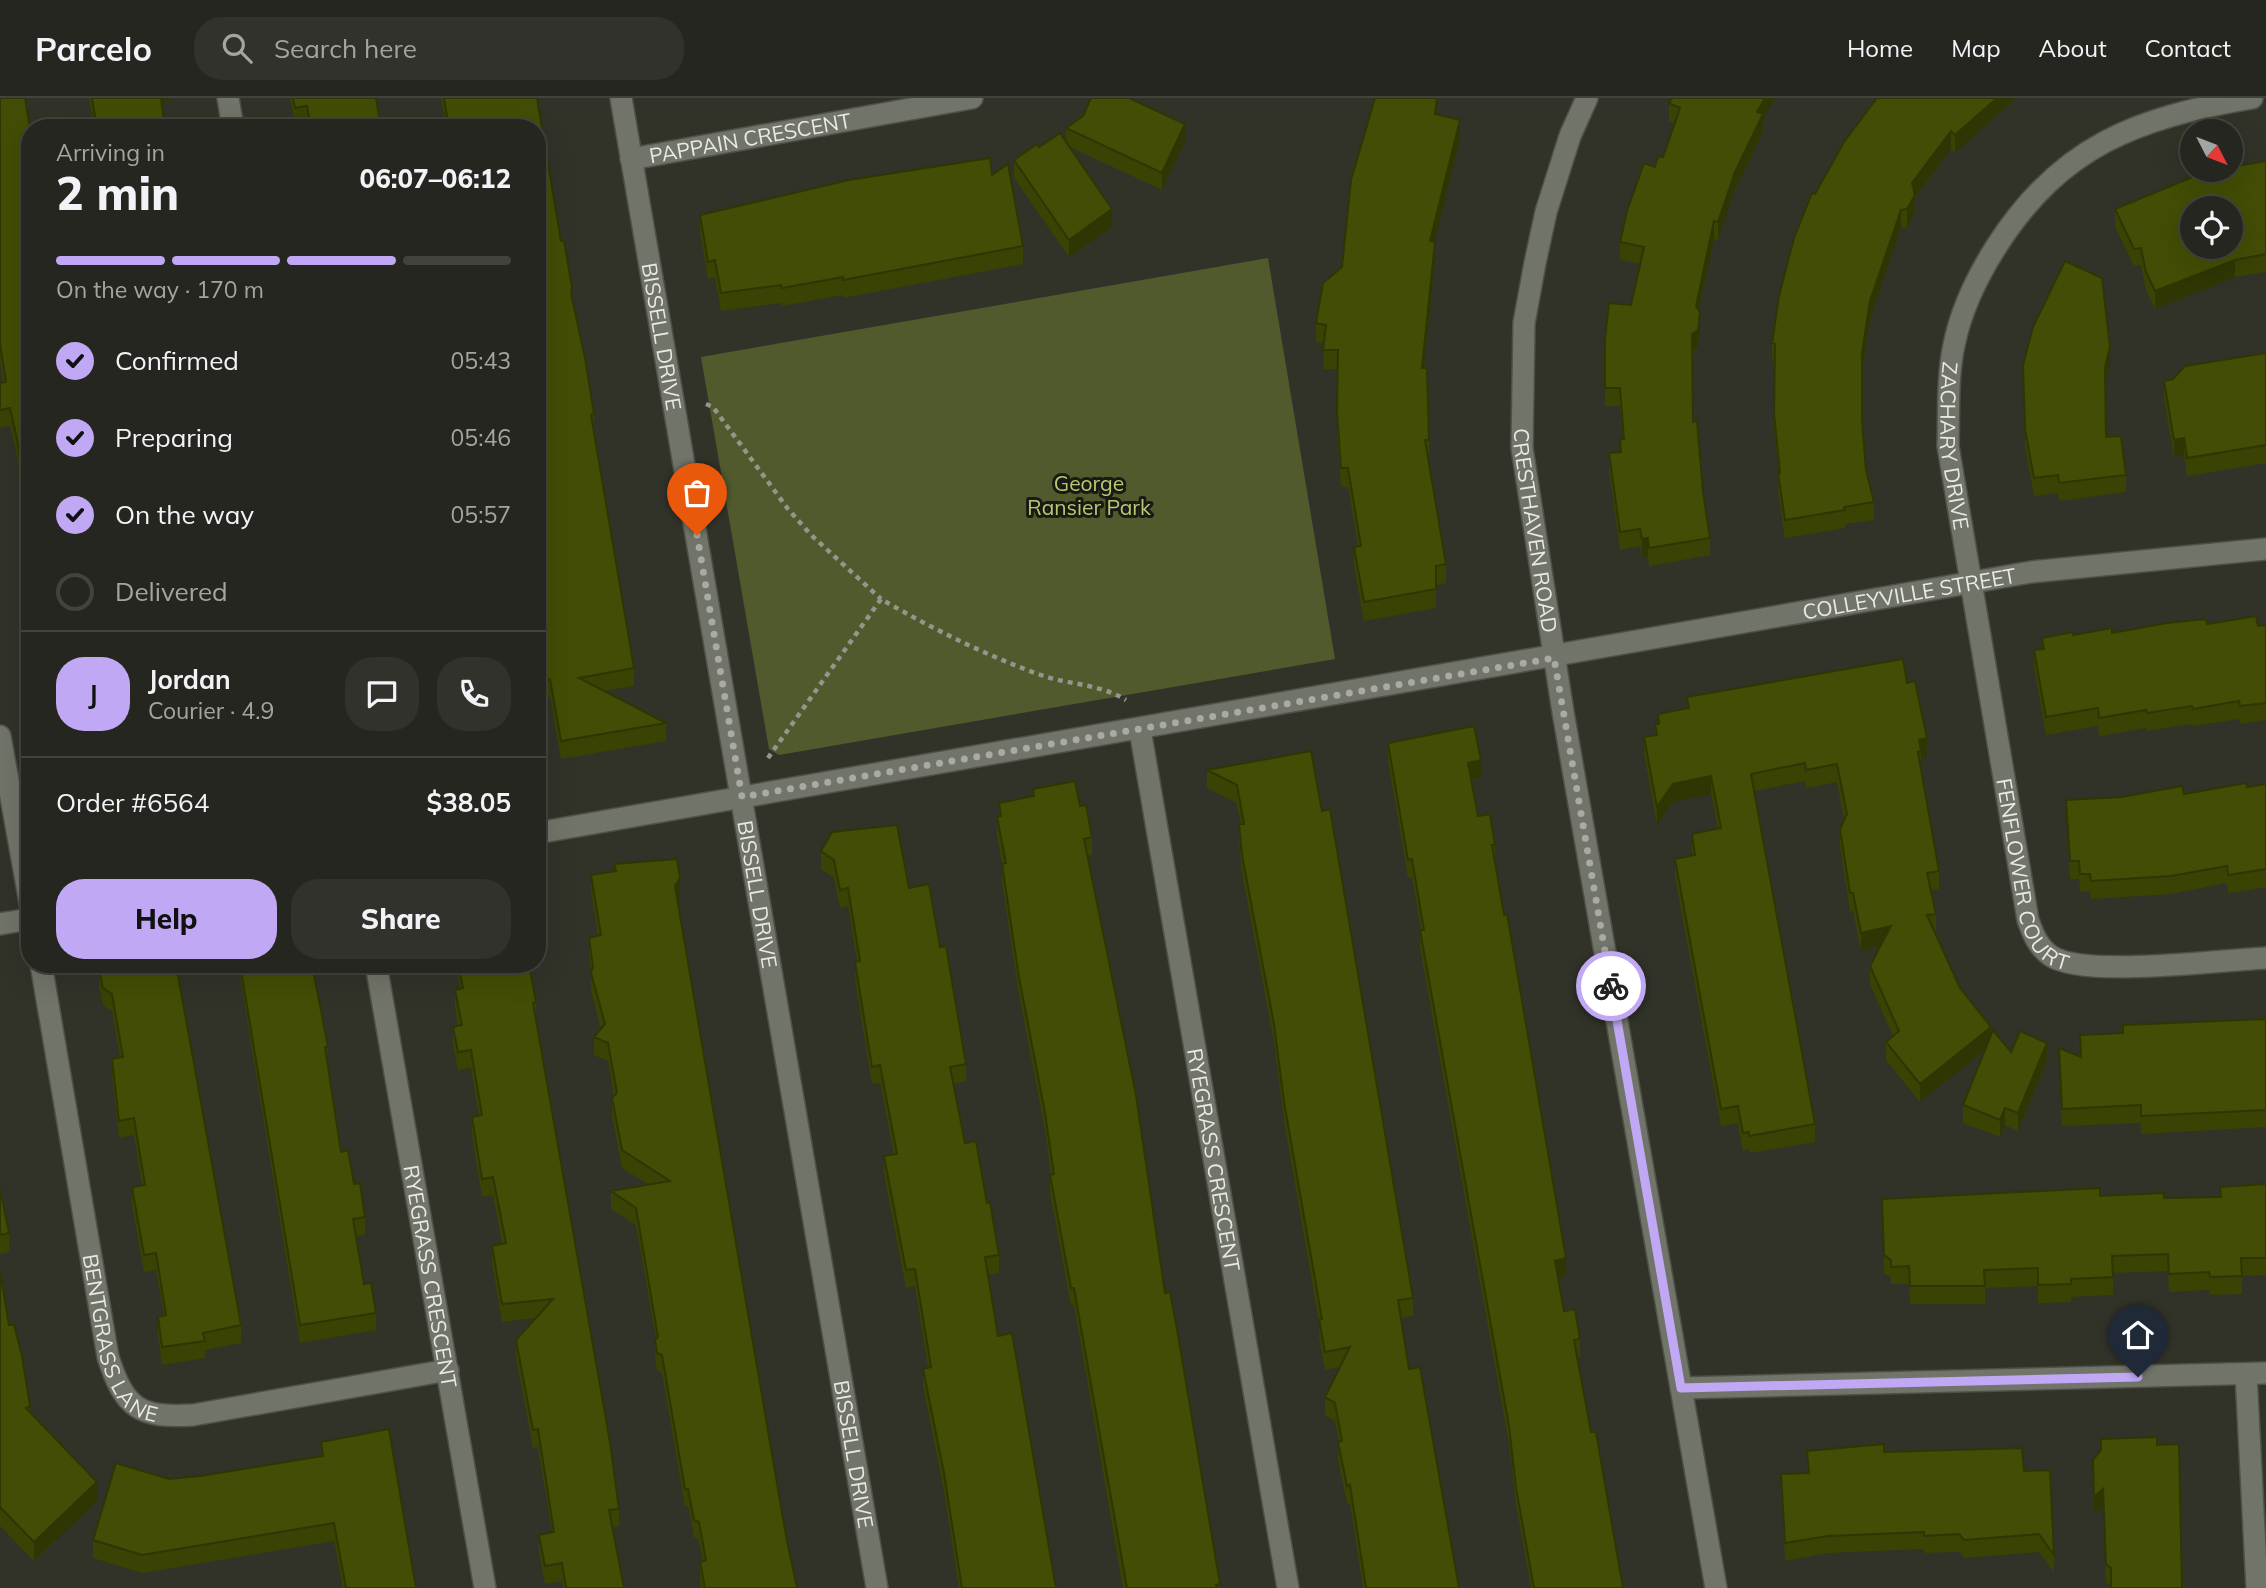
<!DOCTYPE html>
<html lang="en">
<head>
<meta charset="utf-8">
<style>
	:root { --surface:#25261f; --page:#31322c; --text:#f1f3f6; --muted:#a3a5a4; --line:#42433d; --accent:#c0a8f4 }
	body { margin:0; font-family:Mulish,sans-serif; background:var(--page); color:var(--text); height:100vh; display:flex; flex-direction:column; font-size:26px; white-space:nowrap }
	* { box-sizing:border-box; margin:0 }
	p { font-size:23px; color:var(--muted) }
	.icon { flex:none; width:38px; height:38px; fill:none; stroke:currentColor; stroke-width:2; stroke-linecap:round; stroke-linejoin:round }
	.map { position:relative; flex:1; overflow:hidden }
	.sheet { position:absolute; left:21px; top:21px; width:525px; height:854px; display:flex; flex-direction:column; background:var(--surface); border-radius:28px; box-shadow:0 7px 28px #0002,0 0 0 2px var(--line) }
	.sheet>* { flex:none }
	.needle { width:46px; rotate:132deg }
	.buttons { position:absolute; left:2180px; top:21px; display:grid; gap:14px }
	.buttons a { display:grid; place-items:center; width:63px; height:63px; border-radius:50%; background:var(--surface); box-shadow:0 7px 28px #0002,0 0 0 2px var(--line); font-size:35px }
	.pin { position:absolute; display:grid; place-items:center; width:60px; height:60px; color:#fff; margin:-72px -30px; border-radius:50% 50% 50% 0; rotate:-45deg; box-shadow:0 0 7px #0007 }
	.pin .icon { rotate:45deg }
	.courier { position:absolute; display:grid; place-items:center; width:70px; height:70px; margin:-35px; border:5px solid #c0a8f4; border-radius:50%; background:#fff; color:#222; box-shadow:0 2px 9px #0007 }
	.overview em { font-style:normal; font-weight:800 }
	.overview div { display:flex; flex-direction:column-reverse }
	.overview { display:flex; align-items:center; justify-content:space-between; height:119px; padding:0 35px }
	h1 { font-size:46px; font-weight:800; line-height:52px }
	.bar { display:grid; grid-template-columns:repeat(4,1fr); gap:10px 7px; align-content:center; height:84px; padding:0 35px }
	.bar i { height:9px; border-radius:5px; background:var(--line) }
	.bar .on { background:var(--accent) }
	.bar p { grid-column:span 4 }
	.line { display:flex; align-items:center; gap:18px; padding:0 35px; border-top:2px solid var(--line) }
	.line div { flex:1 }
	.round { display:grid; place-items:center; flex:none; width:74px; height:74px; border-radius:28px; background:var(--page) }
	ol { padding:0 35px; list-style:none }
	li { display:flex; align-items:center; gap:21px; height:77px }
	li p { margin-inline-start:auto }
	li .icon { padding:7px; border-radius:50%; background:var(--accent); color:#111; stroke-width:4 }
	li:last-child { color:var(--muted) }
	li i { width:38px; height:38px; border:4px solid var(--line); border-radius:50% }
	.button { display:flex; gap:14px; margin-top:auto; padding:14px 35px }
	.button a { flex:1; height:80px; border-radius:28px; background:var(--accent); color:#111; font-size:28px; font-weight:800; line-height:80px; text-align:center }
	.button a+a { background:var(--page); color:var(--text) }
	header { display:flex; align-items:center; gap:42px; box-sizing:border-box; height:98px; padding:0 35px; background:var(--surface); border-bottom:2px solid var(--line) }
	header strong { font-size:33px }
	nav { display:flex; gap:38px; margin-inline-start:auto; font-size:24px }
	.search { width:490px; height:63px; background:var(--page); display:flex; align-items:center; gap:18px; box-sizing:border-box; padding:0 24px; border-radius:28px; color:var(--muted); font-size:26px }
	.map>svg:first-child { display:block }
</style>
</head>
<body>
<header>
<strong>Parcelo</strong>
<div class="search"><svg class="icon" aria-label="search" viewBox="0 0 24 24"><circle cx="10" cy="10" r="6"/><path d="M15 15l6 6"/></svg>Search here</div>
<nav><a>Home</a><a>Map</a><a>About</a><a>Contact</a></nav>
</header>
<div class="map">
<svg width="2266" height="1490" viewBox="0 0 2266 1490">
	<rect width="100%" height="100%" fill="#313329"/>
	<path fill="#515a2d" d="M1268,160l67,401 -556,96 -10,-6 -68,-392z"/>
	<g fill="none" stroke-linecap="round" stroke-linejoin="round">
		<defs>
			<g id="street">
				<path d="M228,0l5,30"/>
				<path id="s1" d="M621,0l256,1490"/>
				<path id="s2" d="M2252,0c-115,20 -191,47 -256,149 -19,30 -35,63 -42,98 -7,33 -5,67 -6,101l80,474c5,14 10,27 23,36 33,22 171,4 215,2"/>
				<path id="s3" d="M631,61l341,-61"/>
				<path id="s4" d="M1140,632l148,858"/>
				<path d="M0,638l30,167"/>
				<path id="s5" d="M41,866l67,393c17,52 31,61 85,58l255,-45"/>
				<path id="s6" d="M376,866l109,624"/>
				<path d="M2246,1276l11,214"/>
				<path d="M1681,1290l585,-15"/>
			</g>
			<g id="secondary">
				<path id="s7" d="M1587,0l-17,38 -24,76 -11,51 -11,60 -2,125 41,264 153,876"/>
				<path id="s8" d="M537,735l1494,-261 235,-23"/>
				<path d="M0,826l30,-5"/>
			</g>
		</defs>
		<use href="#street" stroke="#4f5149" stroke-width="24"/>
		<use href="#secondary" stroke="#4f5149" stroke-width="24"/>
		<path stroke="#94968e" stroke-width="4.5" stroke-dasharray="5 5" stroke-linecap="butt" d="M706,306l7,3 75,102 22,25 71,65
			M768,660l113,-159c50,29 102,55 157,75 29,11 60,9 88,26"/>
		<use href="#street" stroke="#717468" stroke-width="21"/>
		<use href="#secondary" stroke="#717468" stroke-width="21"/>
	</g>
	<path fill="#3a4204" d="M0,0l30,30v407l-13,-79 -7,-30 -10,2v-45h3l-3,-22z
		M89,0h81v2l-9,2 4,26h-71z
		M290,0h86l5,30h-73l-1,-5 -12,2z
		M441,0h96l24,143 33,173v16l40,238v18l-30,5 62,32v18l-105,18 -11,-62 -7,1 -6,-33v-537h-91z
		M1437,0v16l23,25 -26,102 1,19 -11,108 5,72v19h-1l18,105v19l-10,2v23l-72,13 -10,-55v-19h4l-10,-60h-7l-4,-55v-63h-14l1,-26 -8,-1v-19l26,-56z
		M1877,0h139l-61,55 -4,-4 -36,48v15l-8,15 -6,1 -31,91 -8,52v51l4,48 8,32v18l-29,4v4l-60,10 -7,-47 1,-18 -5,-43 1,-69h-3v-18l43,-149z
		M1669,5l94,17v12l-28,58 -17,50 -4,-1 -15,71 1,20 -2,17 -5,5v70l10,70 7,46v17l-61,11 -1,-10 -6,1 -2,-11 -20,4 -11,-79v-18l11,-1v-13h3l-3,-33h-15v-67l26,-34 9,-41 -20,-4v-18l35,-75 8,-10 11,-34 -5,-2z
		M1066,30l119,14 -23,48 -92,-43 42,80 -43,30 -55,-79v-18l25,-13 27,-5z
		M2266,63v111l-31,5 -80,32 -9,-19 -5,-25 -7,1 -19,-39v-18z
		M992,77l31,71v18l-180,34v-3l-61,11 -1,-3 -60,8 -6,-33 -7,1 -8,-47v-17z
		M2266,255v110l-79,13 -3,-21 -10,2 -10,-58v-18z
		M2110,266l-5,19 1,54 20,38v17l-67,9 -1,-8 -24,3 -9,-49 -2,-82z
		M2207,526l51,2 8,-1v95l-26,4 -1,-5 -46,7 -1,-2 -45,7 -1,-3 -47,8 -1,-10 -52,9 -12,-67v-18l8,-1v-11z
		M1907,585l20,73 -6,1v12l18,102v18l-9,1 6,24v17l-2,1 26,56 31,47 20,17 36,8 -29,71 -13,-6 -5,12 -37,-14v-18l22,-56 -65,53 -34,-42v-18l7,-6 -23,-52v-18l10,-20 -19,5 -8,-40h-3l-10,-64v-18l4,-10 -7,-37 -31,6 -1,-7 -51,10 61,333v18l-66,11v-4l-6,2 -5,-28 -17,3 -46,-249v-18l17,-3v-22l26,-5 -7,-35 -38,8 -16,22 -13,-70v-17l11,-2v-11h3v-10l29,-6v-11z
		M1388,645l93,35 -9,2 6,36 17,29v17l71,414 -8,2 6,33 16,28v18h-3l14,75 32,156h-92l-15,-83 -7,-61 -89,-496v-18h1l-9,-53 -4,1 -20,-117z
		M1311,653l102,547v18l-12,2 8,51 50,219h-96l-13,-84h-3l-9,-44 1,-18 -4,-21 -10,-6v-18l15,-30 -15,3 -6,-32v-16l-35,-201 -10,-79 -32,-169 -3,-30v-19h2l-4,-21 -30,-15v-18z
		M2266,686v103l-38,6 -1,-10 -56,11 -80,5 -1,-8 -10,1 -1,-13h-9l-4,-79 118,-6 63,-7z
		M1033,691l47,17 12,31v18l-5,1 78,437 55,295h-97l-49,-283 -3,1 -21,-113v-18h1l-6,-45 -26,-135 -17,-113v-18l-5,-29v-18h2v-14l34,-7z
		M821,753l88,37 31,59 26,117v17l-12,3 11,59 22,60 12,52v18l-11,2 10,61 58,252h-97l-15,-97 -21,-105v-17l5,-1 -13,-82 -9,2 -22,-114v-18l10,-1 -14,-72 -8,1 -17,-104v-18l2,-1 -9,-55 -8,2 -6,-30 -13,-9z
		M614,766l66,31 -3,5 109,636 11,52h-96l-1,-9v-17l3,-1 -4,-21 -5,-3 -6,-31 -3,1 -23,-134 -5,-2 -2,-13 1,-19 -20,-114 -25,-16v-18l38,-6 -27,-17 -10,-52v-18l2,-2 -6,-35 -14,-6v-18l7,-8 -10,-39v-19l-2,-16v-17l9,-2 -7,-44v-17l23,-4z
		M113,866l128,361v18l-36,7v8l-43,7 -4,-30v-18l6,-1 -8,-46 -12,2 -12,-67v-18l10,-2 -8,-50 -15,3 -7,-61v-18l8,-1 -8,-47 -9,-6 -4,-18v-18z
		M238,866h78v7l-2,2 14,74 -1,17 14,88 24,65v18l-9,1 8,48 12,29v17l-76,13z
		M455,866h74l7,38v18l83,489v17l-6,1 11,61h-61l-1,-7 -17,3 -6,-32v-17l13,-3 -14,-85 -5,1 -17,-90v-18l19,-22 -33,4 -10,-58v-18l10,-3 -9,-48 -11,2 -10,-62v-18l7,-1 -8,-48 -13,2 -5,-26v-17l5,-2 -3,-17v-18l5,-1z
		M2266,921v108l-125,7v-11l-79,3 -3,-78 21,9v-22l43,-2z
		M2266,1086v91l-24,1v18l-32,1 -1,-5 -40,2 -1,-21 -55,2v22l-42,2v5l-33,1v-17l-53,2v16h-75l-1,-20h-18v-6l-7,-5 -2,-74 218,-3 64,2 56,-1v-10z
		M0,1090l9,45v19l-9,2z
		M0,1173l9,54 21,87 67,89 -63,60 -34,-35z
		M321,1344l95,146h-73l-9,-47 -192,32 -49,-15v-18l76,-61 31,-3 121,-20z
		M2157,1347l25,143h-71v-2l-5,-4 -3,-75 -9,7 -1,-54z
		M1807,1353l77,1 140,19 30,84v17l-15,-20 -75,6 -5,-6 -35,1v-4l-96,4 -43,8 -4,-87 27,-1z"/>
	<path fill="#2f3604" d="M159,0h11v2l-11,3z
		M1437,0v13l-2,21v-18z
		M1765,0h10l-12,22v12l-28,58 -17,50v-18l39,-110z
		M1997,0h19l-61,55v-18z
		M1460,22v19l-30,121v-19z
		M1185,26v18l-23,48v-17z
		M1951,33v18l-36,48v15l-8,15v-18l5,-26z
		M1112,111v18l-43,30v-17z
		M1901,112v18l-31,91 -8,52v-18l8,-52z
		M1714,123v18l-18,84v-17z
		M1435,144v18l-13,127v-19z
		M2235,162v17l-80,32v-18z
		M1700,214v18l-2,17 -6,5v-18z
		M2110,249v17l-5,21v-18z
		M2184,340v17l-10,2v-17z
		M1648,440v18l-6,1v-18z
		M1927,640v18l-6,1 -2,-17z
		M1481,662v18l-13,2v-17z
		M1711,678v18l-38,8 -16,22v-17l16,-23z
		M680,780v17l-5,9v-18z
		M1891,828v18l-30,7v-18z
		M311,866h5v7l-5,5z
		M1991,929v18l-71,57v-18z
		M2047,945v17l-29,71v-18z
		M2005,1010v17l-5,12v-17z
		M1566,1160v18l-11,3v-18z
		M97,1384v19l-63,60v-19z
		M2103,1391v18l-9,7v-17z"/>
	<path fill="#434d05" stroke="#2f3604" stroke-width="2" fill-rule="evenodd" d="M0,0h25l5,30v390l-13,-79 -7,-31 -10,2v-27l6,-1 -6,-38z
		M92,0h69l4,30h-68z
		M293,0h83l5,30h-70l-4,-22 -12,2z
		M444,0h93l24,143h3l8,46 -1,7 14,64 9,56 -3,1 43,253 -55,10 87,45 -105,18 -11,-62 -7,2 -6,-33v-520h-88z
		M1091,0h38l56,26 -23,49 -96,-45 17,-12z
		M1375,0h62l-2,16 25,6 -30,121 5,1 -13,126h5l2,72h-4l21,124 -10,2v23l-72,13 -10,-55 7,-1 -13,-78h-7l-4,-55 1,-63h-15l3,-25 -10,-2 7,-40 19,-16 9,-87z
		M1672,0h93l-8,14 6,2 -28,58 -17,50 -4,-1 -18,85 4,6 -2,18 -6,4 1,88 4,-1 6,71 7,46 -61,10 -1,-10 -6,1 -2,-10 -20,3 -11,-79 12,-1 -1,-13h4l-4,-51h-15v-49l4,-36 22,2 13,-58 -24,-5 7,-31 17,-48 11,4 3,-11 5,1 17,-49 -11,-5z
		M1877,0h120l-42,37 -4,-4 -39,52 3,12 -8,14 -6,1 -31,91 -8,52v67l4,50 8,32 -30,5 1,3 -60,10 -7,-47h2l-6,-60 1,-69 -3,-1 7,-47 15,-58 18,-45 3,1 29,-52z
		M1060,35l52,76 -43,31 -55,-80 23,-16 2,3z
		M990,60l2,17 16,-11 15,82 -180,34v-3l-61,11 -1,-3 -60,8 -6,-33 -7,2 -8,-47 149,-35z
		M2266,63v93l-31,6 -80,31 -9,-19 -5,-24 -7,1 -19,-40 92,-38 10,-1h14v-3zM2193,110h38v39h-38z
		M2065,163l37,17 8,69 -5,20 1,70 15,-1 5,39 -67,8 -1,-8 -24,3 -9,-49 -2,-64 10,-38z
		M2266,255v92l-79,13 -3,-20 -10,2 -10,-59 9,-2 12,-13z
		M2256,518l2,10 8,-1v78l-26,3 -1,-5 -46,8 -1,-3 -45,7 -1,-3 -47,8 -1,-10 -52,9 -12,-67 10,-1 -2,-11 31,-6v3l39,-7v5l55,-10 39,-4 1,5z
		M1903,561l4,24 8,-2 12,57 -8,2 2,11 -3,1 21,119 -12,2 9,41 -9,1 33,73 31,39 -71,57 -34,-42 13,-11 -29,-65 21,-40 -30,7 -8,-40h-3l-10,-64 7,-15 -10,-50 -31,6 -1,-7 -54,11 64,350 -66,12v-4l-6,1 -5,-27 -17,3 -46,-250 20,-4 -3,-21 29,-6 -10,-52 -38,8 -16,23 -13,-70 13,-2 -2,-11h4l-1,-10 31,-6 -2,-11z
		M1474,628l7,34 -13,3 10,53 12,-2 5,31h-3l12,70 3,-1 6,34 53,310 -11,3 9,50 11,-2 5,30 -6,1 17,92h5l27,156h-89l-18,-100 -7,-62 -89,-496h4l-12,-71 -4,1 -20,-117z
		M1311,653l11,60 8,-2 83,489 -15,2 11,69 11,-2 39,221h-93l-16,-103 -3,1 -9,-44 4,-1 -7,-38 -10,-6 25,-50 -25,5 -6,-32 3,-1 -38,-217 -10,-78 -32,-169 -3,-31h5l-7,-39 -30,-15z
		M1075,683l5,25 6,-1 6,32 -8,2 52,256 29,198 5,-1 7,37 43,255 -4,1 1,3h-90l-53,-300h-3l-21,-113 4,-1 -9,-61 -26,-136 -17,-113 4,-1 -9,-46 4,-1 -2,-13 35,-7 -1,-7z
		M2246,685l1,4 19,-3v85l-38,6 -1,-9 -56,10 -80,5 -1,-7h-10l-1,-13h-9l-4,-61 56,-3 60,-11 2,8z
		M897,727l12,63 20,-4 11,63 6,-1 20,118 -16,3 15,76 11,-2 11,62 3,-1 9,53 -14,2 13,79 14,-3 44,255h-94l-18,-115 -21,-104 8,-2 -16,-98 -9,1 -22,-114 13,-2 -17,-89 -8,2 -17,-105 5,-1 -12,-73 -8,2 -6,-30 -13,-9 11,-19z
		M677,761l3,19 -5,8 111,650 11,52h-92l-5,-26 6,-2 -7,-38 -5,-2 -6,-31h-3l-23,-134 -5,-2 -2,-13 3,-3 -22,-129 -25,-17 59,-10 -48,-31 -10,-52 5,-5 -9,-50 -14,-6 11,-13 -14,-51 2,-6 -4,-29 12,-3 -10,-60 25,-4 -2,-7z
		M113,866h63l65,361 -38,8 2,8 -43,6 -4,-30 8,-2 -10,-62 -12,2 -12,-68 13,-2 -11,-67 -15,3 -7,-62 11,-2 -11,-63 -9,-6 -4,-19z
		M240,866h72l16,83h-3l16,105 7,-2 6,34 6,-1 5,34 -12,2 11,65 7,-1 5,30 -76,12z
		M458,866h71l7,38 -3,1 77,439 9,67 -10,1 15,78h-58l-4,-25 -17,3 -6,-31 15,-3 -16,-103 -5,1 -17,-90 37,-41 -51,5 -10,-58 14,-3 -13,-66 -11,2 -10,-62 10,-2 -11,-65 -13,2 -5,-25 9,-2 -7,-35 8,-2z
		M2266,921v91l-125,6v-11l-79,4 -3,-61 22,9 -1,-22 43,-2v-8z
		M1993,932l18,22 9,-21 27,12 -29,70 -13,-5 -5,12 -37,-15z
		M2266,1086v74h-25l1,18 -32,1 -1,-5 -40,2 -1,-20 -56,2 1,21 -42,2v5l-33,1v-17l-54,2 1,16h-75l-1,-20 -18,1v-7l-7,-5 -2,-56 218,-11v8l64,-3v5l57,-1 -1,-10z
		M0,1090l9,45 -9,2z
		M0,1173l9,54h5l8,31 8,50 -4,2 71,74 -63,60 -34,-35z
		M389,1331l27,159h-70l-12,-65 -192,32 -49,-15 23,-77 53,16 31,-3 123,-20 -2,-14z
		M2157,1339v8l22,-1 3,144h-71v-20l-5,-4 -3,-75 -9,8 -1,-37 8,-10v-11z
		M1884,1346v8l138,-4 2,23 26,-1 4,85 -15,-21 -75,6 -5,-6 -35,2v-4l-96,4 -43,7 -4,-69 28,-1 -2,-22z"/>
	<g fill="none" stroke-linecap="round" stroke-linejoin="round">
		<path stroke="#a8aaa3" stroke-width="7" stroke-dasharray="0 12.6" d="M697,437l45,262 812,-139 57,328"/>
		<path stroke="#c0a8f4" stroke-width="9" d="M1611,888l70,402 457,-11"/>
	</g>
	<g text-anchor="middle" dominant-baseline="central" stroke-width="6" stroke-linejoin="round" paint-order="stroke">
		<g font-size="21" fill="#e8eae4" stroke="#191a16">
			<text stroke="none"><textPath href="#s3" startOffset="121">PAPPAIN CRESCENT</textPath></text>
			<text stroke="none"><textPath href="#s1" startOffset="242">BISSELL DRIVE</textPath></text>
			<text stroke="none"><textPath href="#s2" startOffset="516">ZACHARY DRIVE</textPath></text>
			<text stroke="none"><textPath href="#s7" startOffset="443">CRESTHAVEN ROAD</textPath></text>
			<text stroke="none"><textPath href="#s8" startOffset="1393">COLLEYVILLE STREET</textPath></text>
			<text stroke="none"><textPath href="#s2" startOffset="956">FENFLOWER COURT</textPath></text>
			<text stroke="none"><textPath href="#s1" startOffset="808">BISSELL DRIVE</textPath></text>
			<text stroke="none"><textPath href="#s4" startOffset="436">RYEGRASS CRESCENT</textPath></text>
			<text stroke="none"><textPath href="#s6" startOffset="317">RYEGRASS CRESCENT</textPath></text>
			<text stroke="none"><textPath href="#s5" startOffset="387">BENTGRASS LANE</textPath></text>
			<text stroke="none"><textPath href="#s1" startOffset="1376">BISSELL DRIVE</textPath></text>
		</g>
		<g font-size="21" fill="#b9ca6e" stroke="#191a16">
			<text x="1089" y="385">George<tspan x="1089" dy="24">Ransier Park</tspan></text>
		</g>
	</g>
</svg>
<div class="buttons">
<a><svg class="needle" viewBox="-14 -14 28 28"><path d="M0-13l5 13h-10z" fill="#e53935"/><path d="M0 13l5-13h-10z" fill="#a3a5a4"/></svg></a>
<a><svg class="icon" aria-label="locate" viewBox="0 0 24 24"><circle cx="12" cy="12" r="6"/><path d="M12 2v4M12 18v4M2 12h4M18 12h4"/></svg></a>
</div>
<div class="pin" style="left:697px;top:437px;background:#ea580c"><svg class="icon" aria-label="bag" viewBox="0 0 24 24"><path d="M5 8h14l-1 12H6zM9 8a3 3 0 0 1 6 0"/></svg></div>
<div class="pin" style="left:2138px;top:1279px;background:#1f2937"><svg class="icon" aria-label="home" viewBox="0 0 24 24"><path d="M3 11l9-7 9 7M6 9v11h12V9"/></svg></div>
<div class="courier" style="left:1611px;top:888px"><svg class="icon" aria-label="bike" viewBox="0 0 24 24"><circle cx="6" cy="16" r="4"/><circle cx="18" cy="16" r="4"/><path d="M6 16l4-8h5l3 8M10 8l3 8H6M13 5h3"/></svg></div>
<section class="sheet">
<div class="overview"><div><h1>2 min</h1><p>Arriving in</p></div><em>06:07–06:12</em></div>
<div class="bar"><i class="on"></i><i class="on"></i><i class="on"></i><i></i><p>On the way · 170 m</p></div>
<ol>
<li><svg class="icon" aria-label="check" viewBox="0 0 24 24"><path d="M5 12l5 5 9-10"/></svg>Confirmed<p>05:43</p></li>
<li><svg class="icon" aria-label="check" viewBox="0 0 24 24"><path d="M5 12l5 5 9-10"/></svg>Preparing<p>05:46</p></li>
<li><svg class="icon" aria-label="check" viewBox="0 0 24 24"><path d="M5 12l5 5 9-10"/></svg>On the way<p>05:57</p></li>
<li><i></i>Delivered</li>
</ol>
<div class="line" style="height:126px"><b class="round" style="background:var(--accent);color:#111">J</b><div><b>Jordan</b><p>Courier · 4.9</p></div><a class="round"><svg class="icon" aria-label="chat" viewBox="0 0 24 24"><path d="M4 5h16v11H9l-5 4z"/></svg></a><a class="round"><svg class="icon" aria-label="phone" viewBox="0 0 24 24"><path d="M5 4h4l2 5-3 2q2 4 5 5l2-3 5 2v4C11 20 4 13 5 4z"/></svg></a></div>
<div class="line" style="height:91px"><div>Order #6564</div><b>$38.05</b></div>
<div class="button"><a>Help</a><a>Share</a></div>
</section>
</div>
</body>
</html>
